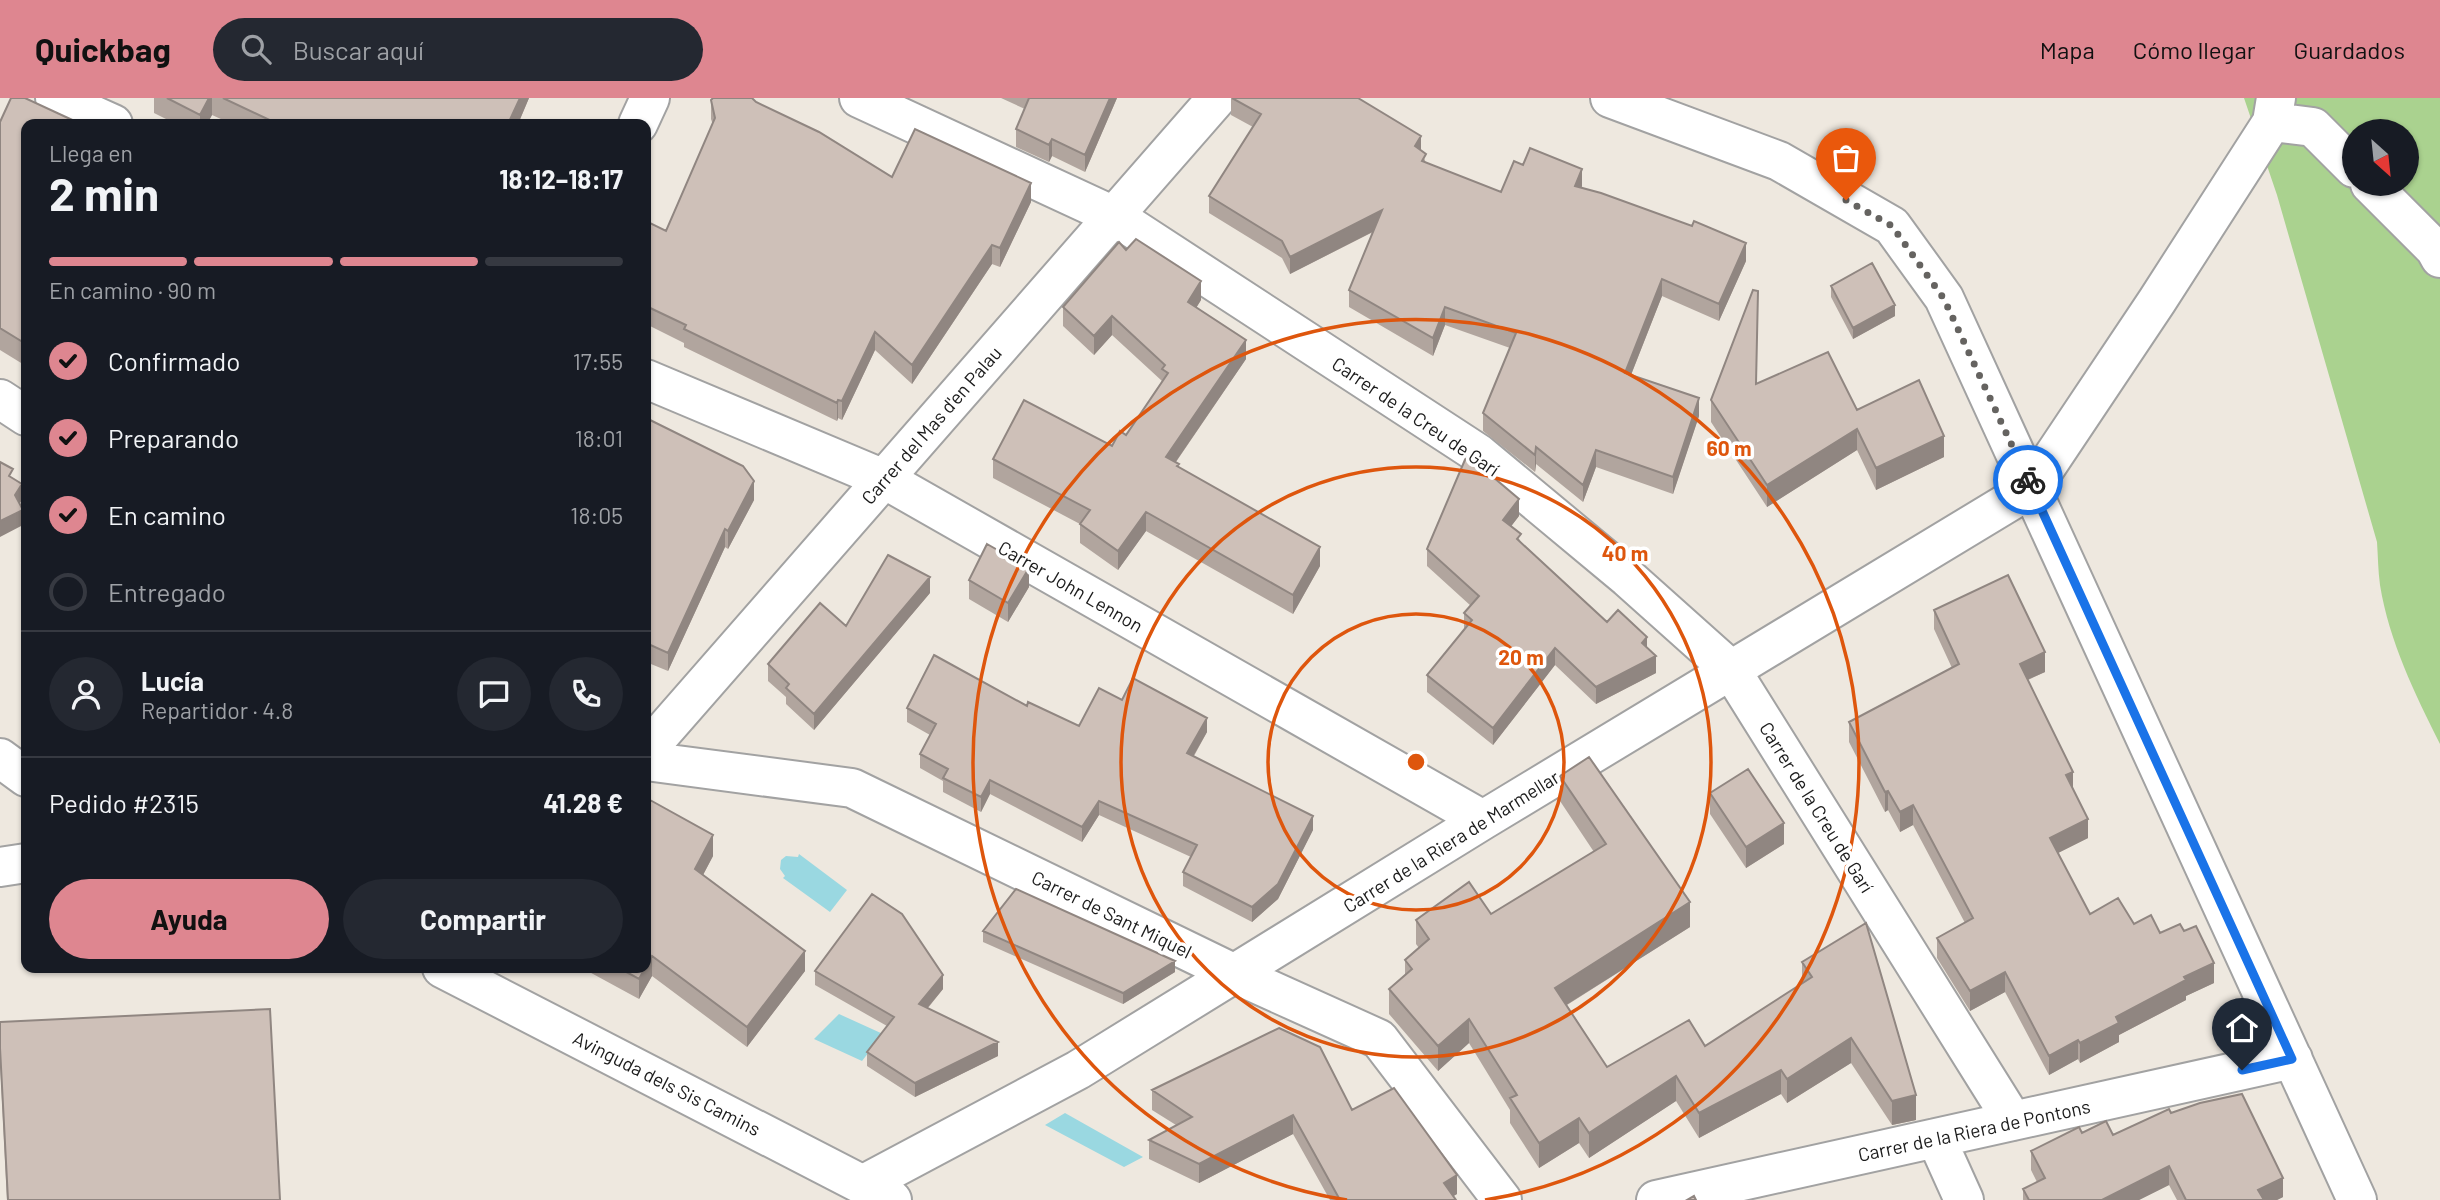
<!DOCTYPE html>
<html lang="es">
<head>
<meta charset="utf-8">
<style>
	:root { --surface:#171b24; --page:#242831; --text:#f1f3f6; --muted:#9ea1a6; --line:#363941; --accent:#de8690 }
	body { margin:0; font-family:Barlow,sans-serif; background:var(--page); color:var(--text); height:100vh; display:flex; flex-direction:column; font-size:26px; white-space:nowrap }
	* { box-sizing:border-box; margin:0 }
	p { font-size:23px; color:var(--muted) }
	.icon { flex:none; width:38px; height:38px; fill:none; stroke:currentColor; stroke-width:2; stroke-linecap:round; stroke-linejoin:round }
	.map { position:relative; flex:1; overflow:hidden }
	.details { position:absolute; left:21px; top:21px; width:630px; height:854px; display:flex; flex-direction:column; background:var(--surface); border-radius:14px; box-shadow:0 2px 5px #0004 }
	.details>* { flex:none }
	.needle { width:46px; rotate:153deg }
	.controls { position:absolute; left:2342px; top:21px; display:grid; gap:14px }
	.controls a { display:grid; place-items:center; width:77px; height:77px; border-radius:50%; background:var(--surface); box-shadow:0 2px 5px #0004; font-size:35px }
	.pin { position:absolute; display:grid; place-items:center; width:60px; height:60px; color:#fff; margin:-72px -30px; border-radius:50% 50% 50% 0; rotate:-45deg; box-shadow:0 0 7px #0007 }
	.pin .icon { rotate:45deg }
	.courier { position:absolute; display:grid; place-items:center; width:70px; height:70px; margin:-35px; border:5px solid #1a73e8; border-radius:50%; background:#fff; color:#222; box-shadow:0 2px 9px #0007 }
	.headline em { font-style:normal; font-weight:700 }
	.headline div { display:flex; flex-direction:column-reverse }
	.headline { display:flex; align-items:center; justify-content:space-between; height:119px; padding:0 28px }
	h1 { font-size:46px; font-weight:700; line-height:52px }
	.bar { display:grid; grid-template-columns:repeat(4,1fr); gap:10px 7px; align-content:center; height:84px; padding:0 28px }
	.bar i { height:9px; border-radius:5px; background:var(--line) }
	.bar .on { background:var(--accent) }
	.bar p { grid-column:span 4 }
	.line { display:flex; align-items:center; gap:18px; padding:0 28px; border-top:2px solid var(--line) }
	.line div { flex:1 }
	.round { display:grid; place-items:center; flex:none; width:74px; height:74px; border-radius:37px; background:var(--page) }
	ol { padding:0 28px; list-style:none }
	li { display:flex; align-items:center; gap:21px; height:77px }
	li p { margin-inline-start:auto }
	li .icon { padding:7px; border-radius:50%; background:var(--accent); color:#111; stroke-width:4 }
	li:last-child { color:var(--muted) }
	li i { width:38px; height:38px; border:4px solid var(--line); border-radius:50% }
	.button { display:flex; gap:14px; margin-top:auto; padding:14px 28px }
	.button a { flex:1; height:80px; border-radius:42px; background:var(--accent); color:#111; font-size:28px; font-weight:700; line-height:80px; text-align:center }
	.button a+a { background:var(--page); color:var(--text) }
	header { display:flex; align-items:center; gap:42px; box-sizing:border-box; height:98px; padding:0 35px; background:var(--accent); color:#111 }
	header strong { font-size:33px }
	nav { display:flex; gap:38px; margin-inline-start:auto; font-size:24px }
	.search { width:490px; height:63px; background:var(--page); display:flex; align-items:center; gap:18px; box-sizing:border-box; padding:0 24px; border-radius:38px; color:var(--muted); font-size:26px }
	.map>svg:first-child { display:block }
</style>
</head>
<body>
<header>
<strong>Quickbag</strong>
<div class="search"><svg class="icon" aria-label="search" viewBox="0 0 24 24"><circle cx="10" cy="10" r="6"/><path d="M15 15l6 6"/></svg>Buscar aquí</div>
<nav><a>Mapa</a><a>Cómo llegar</a><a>Guardados</a></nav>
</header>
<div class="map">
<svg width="2440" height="1102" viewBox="0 0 2440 1102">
	<rect width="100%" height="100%" fill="#eee8df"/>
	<path fill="#aad28f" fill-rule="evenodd" d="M2244,0h196v646c-25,-50 -51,-103 -60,-159 -2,-14 -2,-29 -3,-43l-100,-347zM2354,33h52v53h-52z"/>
	<path fill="#9ad8e1" d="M799,756l48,36 -17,22 -47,-34 2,-2 -5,-7 1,-9 5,-4 12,1z
		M839,916l44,20 -21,27 -48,-22z
		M1065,1015l78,44 -19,10 -79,-42z"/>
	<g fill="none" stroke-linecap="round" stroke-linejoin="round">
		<defs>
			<path id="minor" d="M55,0l58,26
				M859,0l255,118 365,238 149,124 103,92 282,451
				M1610,0l169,63 113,65 52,72 413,902
				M2272,24l41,5 41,41
				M638,26l12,-26
				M2370,86l65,65 5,9
				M646,281l238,100 599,341
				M0,301l26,17
				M646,653l571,-653
				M0,660l26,19
				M646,663l206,27 383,186 144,65 123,161
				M0,769l26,-4
				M442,870l450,232
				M1936,1040l28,62
				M864,1086l214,-114 405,-250 549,-332 125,-187 115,-179 4,-24
				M1656,1102l637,-141"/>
		</defs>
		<use href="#minor" stroke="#a2a2a2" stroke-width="42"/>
		<use href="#minor" stroke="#fff" stroke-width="38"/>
	</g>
	<path fill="#b1a59e" d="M154,0h375l-11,26h-286l-20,-9 -5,9h-31l-22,-11z
		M1001,0h116l-32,74 -33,-16 -3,6 -33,-15v-18l9,-20z
		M1231,0l190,52 5,13 75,29 81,-6 -1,2 165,73 -27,60 -57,-25 -31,79 68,41 -26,78 -77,-27 -13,35 -47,-38 -1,8 -52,-41v-18l27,-65 -65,-23 -12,31 -84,-49v-17l24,-58 -83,42 -8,-16 -73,-45v-17l44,-69 -22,-12z
		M711,2l45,2 136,75 139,25 -31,65 -8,-3 -80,120 -37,-34 -33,70 -4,-2 -1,3 -153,-74v-4l-38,-19v-103l20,10 47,-106 -2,-6z
		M0,24l26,2v242l-26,-16z
		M1126,152l75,50 -5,8 50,51 -70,103 3,5 141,99 -27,48 -147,-83 -28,39 -38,-27v-19l-87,-46v-19l119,-13 14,-11 36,-54 -50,-46 -18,20 -31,-29v-19z
		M1831,188l64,30 -42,23 -22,-42z
		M1757,286l100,26 87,47 -68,33 -19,-40 -90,57 -56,-85v-22z
		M646,320l108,82 -26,49 -3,-2 -57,124 -22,-9z
		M1519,418l-8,10 10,16 86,80 40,25 9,26 -60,31 -41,-39 -62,80 -66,-53v-17l37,-45v-17l7,-7 -44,-40v-17z
		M969,482l60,7 -21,35 -39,-23z
		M930,495l-116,137 -28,-26v-7l-18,-16v-17l78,-38z
		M1934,512l111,62 -17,8 45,111 15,47 -30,15 32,61 44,10 26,9 54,50 -28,13v4l-67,35v7l-39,21 -2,-4 -29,16 -44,-83 -35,19 -33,-53v-20l28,-15 -52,-98 -13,7 -12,-22 -3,2 -36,-70v-20l103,-54 -18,-39z
		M1122,602l85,32 -13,24 119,74 -35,69 -26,23 -69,-36v-14l8,-15 -92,-42 -17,27 -92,-48 -9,18 -38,-20v-11l-23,-13v-14l10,-19 -23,-13v-14l120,-2 52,20z
		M1560,678l130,151 -123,78 40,62 98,-21 97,-62v-22l114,158 -24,5 -41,-62 -64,40 -6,-9 -82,44 -23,-37 -87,57 -10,-15 -40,25 -29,-45v-13l-41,-67 -31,28 -49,-57v-25l16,-14v-15l14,-12 -3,-4v-24l75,-6 103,-62 -34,-51z
		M1710,695l74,51 -38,24 -36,-54z
		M646,710l67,48 -10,19 102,96 -58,76 -95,-71 -13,23 -57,-31h64z
		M983,833l192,41 -52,32 -140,-62z
		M815,873l128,18 -15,19 70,48 -83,41 -48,-31v-14l20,-26 -72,-41z
		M0,924l280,178h-273l-7,-138z
		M1152,992l200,20 105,84 -4,2 3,4h-126l-37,-66 -94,49 -50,-24v-19l27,-15 -24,-15z
		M2171,1015l112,84 -6,3h-100l-8,-15 -30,15h-116v-11l14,-7 -6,-12v-19l51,-18 31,2z"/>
	<path fill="#908681" d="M209,0h3v17l-5,9h-7v-9z
		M520,0h9l-11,26h-10z
		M1110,0h7l-32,74v-17z
		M1421,38v17l-6,-7z
		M1052,41v17l-3,6v-17z
		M1582,71v17l-7,18v-18z
		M1031,85v19l-31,65v-19z
		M1382,112v17l-92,47v-17z
		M1746,145v18l-27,60v-17z
		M992,147v19l-80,120v-19z
		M1662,181v17l-37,94v-17z
		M1201,183v19l-13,21v-19z
		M1895,207v11l-42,23v-11z
		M1445,209v18l-12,31v-18z
		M1112,218v19l-18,20v-19z
		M875,234v18l-33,70v-19z
		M1246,242v19l-80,117v-19z
		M1699,300v18l-26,78v-17z
		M838,302v18l-1,3v-18z
		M1857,331v21l-90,57v-22z
		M1944,338v21l-68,33v-22z
		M1536,349v17l-1,8v-17z
		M1596,352v17l-13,35v-17z
		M754,383v19l-26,49v-18z
		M22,386v16l-7,11v-16z
		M1519,401v17l-16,21v-17z
		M23,412v15l-23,12v-16z
		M1146,414v19l-28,39v-19z
		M725,431v18l-57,124v-18z
		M1320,449v19l-27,48v-19z
		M1029,470v19l-21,35v-19z
		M930,479v16l-116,137v-16z
		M1647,539v17l-5,-11z
		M1555,550v17l-62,80v-17z
		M2045,554v20l-25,11v-19z
		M1656,558v17l-60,31v-17z
		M1207,620v14l-20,35v-14z
		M2073,674v19l-7,-16z
		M990,682v14l-9,18v-15z
		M1888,693v19l-3,2v-20z
		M1099,703v14l-17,27v-15z
		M1913,707v20l-13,7v-20z
		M1313,718v14l-35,69 -26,23v-15z
		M2088,721v19l-38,19v-19z
		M1784,725v21l-38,24v-21z
		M713,737v21l-18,34v-21z
		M1690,804v25l-135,85v-24z
		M805,853v20l-58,76v-20z
		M652,858v20l-13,23v-20z
		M1175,863v11l-52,32v-11z
		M2214,865v20l-28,13v4l-67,35v7l-39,21v-20l36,-26 68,-40z
		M2005,874v20l-35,19v-20z
		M943,877v14l-24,29v-14z
		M1469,921v24l-31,28v-25z
		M1851,940v25l-64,40v-24z
		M2078,942v19l-29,16v-19z
		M998,944v14l-83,41v-14z
		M1781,972v24l-82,44v-25z
		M1676,978v25l-87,57v-25z
		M1916,997v25l-24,5v-24z
		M1293,1017v19l-94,49v-19z
		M1579,1020v25l-40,25v-25z
		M2169,1068v19l-30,15h-37z
		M1457,1077v19l-10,6 -3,-17z
		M2283,1080v19l-6,3h-19v-10z"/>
	<path fill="#cec0b8" stroke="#908681" stroke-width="2" d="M11,0h14l56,26h-55v220l-26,-16v-206z
		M167,0h42l-9,17z
		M223,0h297l-12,26h-230z
		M713,0h39l4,4 63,30 73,45 23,-48 116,54 -31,65 -8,-3 -80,120 -37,-33 -33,69 -4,-1 -1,3 -153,-74 2,-4 -40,-19v-85l20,10 49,-113 -4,-18z
		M1029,0h81l-25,57 -33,-16 -3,6 -33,-16z
		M1232,0h126l63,38 -6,10 11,8 -4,7 79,31 13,-31 9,4 7,-17 52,21 -7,17 26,7 91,33 2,-5 52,22 -27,61 -57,-25 -37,94 74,25 -26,79 -77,-27 -13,35 -47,-38 -1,8 -52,-42 33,-80 -71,-26 -12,31 -84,-48 33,-80 -92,47 -8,-16 -73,-45 52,-82z
		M1136,141l65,42 -13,21 58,38 -80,117 13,7 -2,2 143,81 -27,48 -147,-83 -28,39 -38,-27 10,-14 -97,-51 31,-59 88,46 8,-15 6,4 42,-62 -6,-4 3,-4 -53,-49 -18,20 -31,-29 56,-65 7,8z
		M1872,165l23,42 -42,23 -22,-42z
		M1753,192l5,1 -2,93 72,-32 29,58 62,-30 25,56 -68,32 -19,-39 -90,56 -56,-85z
		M646,320l97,48 11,15 -26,50 -3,-2 -57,124 -22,-10z
		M1467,357l52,44 -16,21 18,14 -4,5 90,83 11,-12 29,27 -5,6 14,13 -60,31 -41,-39 -62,80 -66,-53 45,-55 -8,-7 15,-17 -52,-47z
		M0,364l13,7 -4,7 13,8 -7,11 8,15 -23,11z
		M987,446l42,24 -21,35 -39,-23z
		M888,457l42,22 -116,137 -28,-26 3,-4 -21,-20 52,-61 26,23z
		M2008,477l37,77 -25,12 53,108 -7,3 22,44 -38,19 40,76 28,-16 16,26 17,-9 9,18 20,-9 4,7 12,-5 18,37 -30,14 2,3 -70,37 3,6 -39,20 -2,-3 -29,16 -44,-84 -35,19 -33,-53 36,-20 -60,-113 -13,7 -12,-21 -3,1 -36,-70 110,-58 -25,-54z
		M934,557l93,51 1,-4 51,24 20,-38 23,12 11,-22 74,40 -20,35 126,63 -35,68 -26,23 -69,-35 14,-27 -98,-44 -17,26 -92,-47 -9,17 -38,-19 5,-9 -28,-15 16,-30 -29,-16z
		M1589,659l101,145 -135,86 52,79 82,-47 16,26 107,-69 -10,-15 64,-39 50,172 -24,6 -41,-63 -64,41 -6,-9 -82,43 -23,-37 -87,57 -10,-15 -40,25 -29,-45 7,-3 -48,-76 -31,27 -49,-57 23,-20 -7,-9 24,-21 -13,-19 53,-38 22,32 115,-70 -46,-68z
		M1748,671l36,54 -38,24 -36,-54z
		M650,702l63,35 -18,34 110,82 -58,76 -95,-71 -6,11v-159z
		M1016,791l159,72 -52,32 -140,-62z
		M872,796l30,20 41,61 -24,29 79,38 -83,41 -48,-31 27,-35 -79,-46z
		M619,870h26l-6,11z
		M270,911l10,191h-272l-8,-152v-26z
		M1279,930l41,19 32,63 42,-22 63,87 -13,8 12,17h-116l-47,-85 -94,49 -50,-24 43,-23 -40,-27z
		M2242,996l41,84 -25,12 6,10h-78l-17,-34 -67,34h-73l-6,-11 22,-11 -14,-27 48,-24 3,6 24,-12 7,14 56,-26 2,4 29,-10z
		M1694,1098l2,4h-9z"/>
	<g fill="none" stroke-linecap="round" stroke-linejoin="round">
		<path stroke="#656360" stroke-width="7" stroke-dasharray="0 12.6" d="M1846,102l46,26 52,73 84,181"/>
		<path stroke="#1a73e8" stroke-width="9" d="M2028,382l264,579 -50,11"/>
	</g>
	<g fill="none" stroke="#de560d" stroke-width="3.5">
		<circle cx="1416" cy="664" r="148"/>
		<circle cx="1416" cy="664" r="295"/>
		<path d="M1347 1102A443 443 0 1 1 1485 1102"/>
	</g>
	<g text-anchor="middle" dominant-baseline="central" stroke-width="7" stroke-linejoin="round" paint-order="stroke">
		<g font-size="19" fill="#1b1b1b" stroke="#fff">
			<text transform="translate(1416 318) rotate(34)">Carrer de la Creu de Garí</text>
			<text transform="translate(931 327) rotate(-49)">Carrer del Mas d'en Palau</text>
			<text transform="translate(1071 488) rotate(30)">Carrer John Lennon</text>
			<text transform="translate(1817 709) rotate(58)">Carrer de la Creu de Garí</text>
			<text transform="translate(1451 743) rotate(-32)">Carrer de la Riera de Marmellar</text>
			<text transform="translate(1112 816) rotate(26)">Carrer de Sant Miquel</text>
			<text transform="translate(667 985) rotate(27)">Avinguda dels Sis Camins</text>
			<text transform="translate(1974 1032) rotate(-12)">Carrer de la Riera de Pontons</text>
		</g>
	</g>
	<circle cx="1416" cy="664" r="10" fill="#de560d" stroke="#fff" stroke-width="3.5"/>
	<g font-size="21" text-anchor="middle" font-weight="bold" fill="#de560d" stroke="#fff" stroke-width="7" stroke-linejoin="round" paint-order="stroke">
		<text x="1729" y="358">60 m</text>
		<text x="1625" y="463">40 m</text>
		<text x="1521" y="567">20 m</text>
	</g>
</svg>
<div class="controls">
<a><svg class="needle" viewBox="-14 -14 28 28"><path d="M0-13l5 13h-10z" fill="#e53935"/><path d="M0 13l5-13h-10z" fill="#9ea1a6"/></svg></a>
</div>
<div class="pin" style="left:1846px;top:102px;background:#ea580c"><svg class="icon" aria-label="bag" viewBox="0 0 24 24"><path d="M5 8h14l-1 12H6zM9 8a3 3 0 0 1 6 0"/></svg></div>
<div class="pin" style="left:2242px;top:972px;background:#1f2937"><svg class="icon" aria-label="home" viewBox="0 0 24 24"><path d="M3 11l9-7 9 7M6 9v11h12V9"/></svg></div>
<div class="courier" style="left:2028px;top:382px"><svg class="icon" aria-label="bike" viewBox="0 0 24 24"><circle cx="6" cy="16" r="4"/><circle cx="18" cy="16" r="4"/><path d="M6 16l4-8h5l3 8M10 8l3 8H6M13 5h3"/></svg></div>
<section class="details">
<div class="headline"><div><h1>2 min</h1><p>Llega en</p></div><em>18:12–18:17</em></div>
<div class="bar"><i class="on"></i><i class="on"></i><i class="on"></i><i></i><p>En camino · 90 m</p></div>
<ol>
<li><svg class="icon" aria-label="check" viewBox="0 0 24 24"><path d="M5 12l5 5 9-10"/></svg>Confirmado<p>17:55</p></li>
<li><svg class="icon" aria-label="check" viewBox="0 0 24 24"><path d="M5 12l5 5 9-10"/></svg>Preparando<p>18:01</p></li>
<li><svg class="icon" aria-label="check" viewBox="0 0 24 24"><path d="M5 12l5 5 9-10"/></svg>En camino<p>18:05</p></li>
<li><i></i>Entregado</li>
</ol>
<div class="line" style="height:126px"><a class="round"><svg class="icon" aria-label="person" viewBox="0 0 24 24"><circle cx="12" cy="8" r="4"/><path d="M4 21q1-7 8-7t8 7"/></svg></a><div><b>Lucía</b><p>Repartidor · 4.8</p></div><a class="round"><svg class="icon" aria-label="chat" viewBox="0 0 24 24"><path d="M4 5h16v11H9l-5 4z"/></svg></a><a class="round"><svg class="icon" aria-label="phone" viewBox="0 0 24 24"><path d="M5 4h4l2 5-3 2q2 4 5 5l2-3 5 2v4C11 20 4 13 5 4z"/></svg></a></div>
<div class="line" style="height:91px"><div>Pedido #2315</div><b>41.28 €</b></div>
<div class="button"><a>Ayuda</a><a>Compartir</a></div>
</section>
</div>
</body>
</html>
